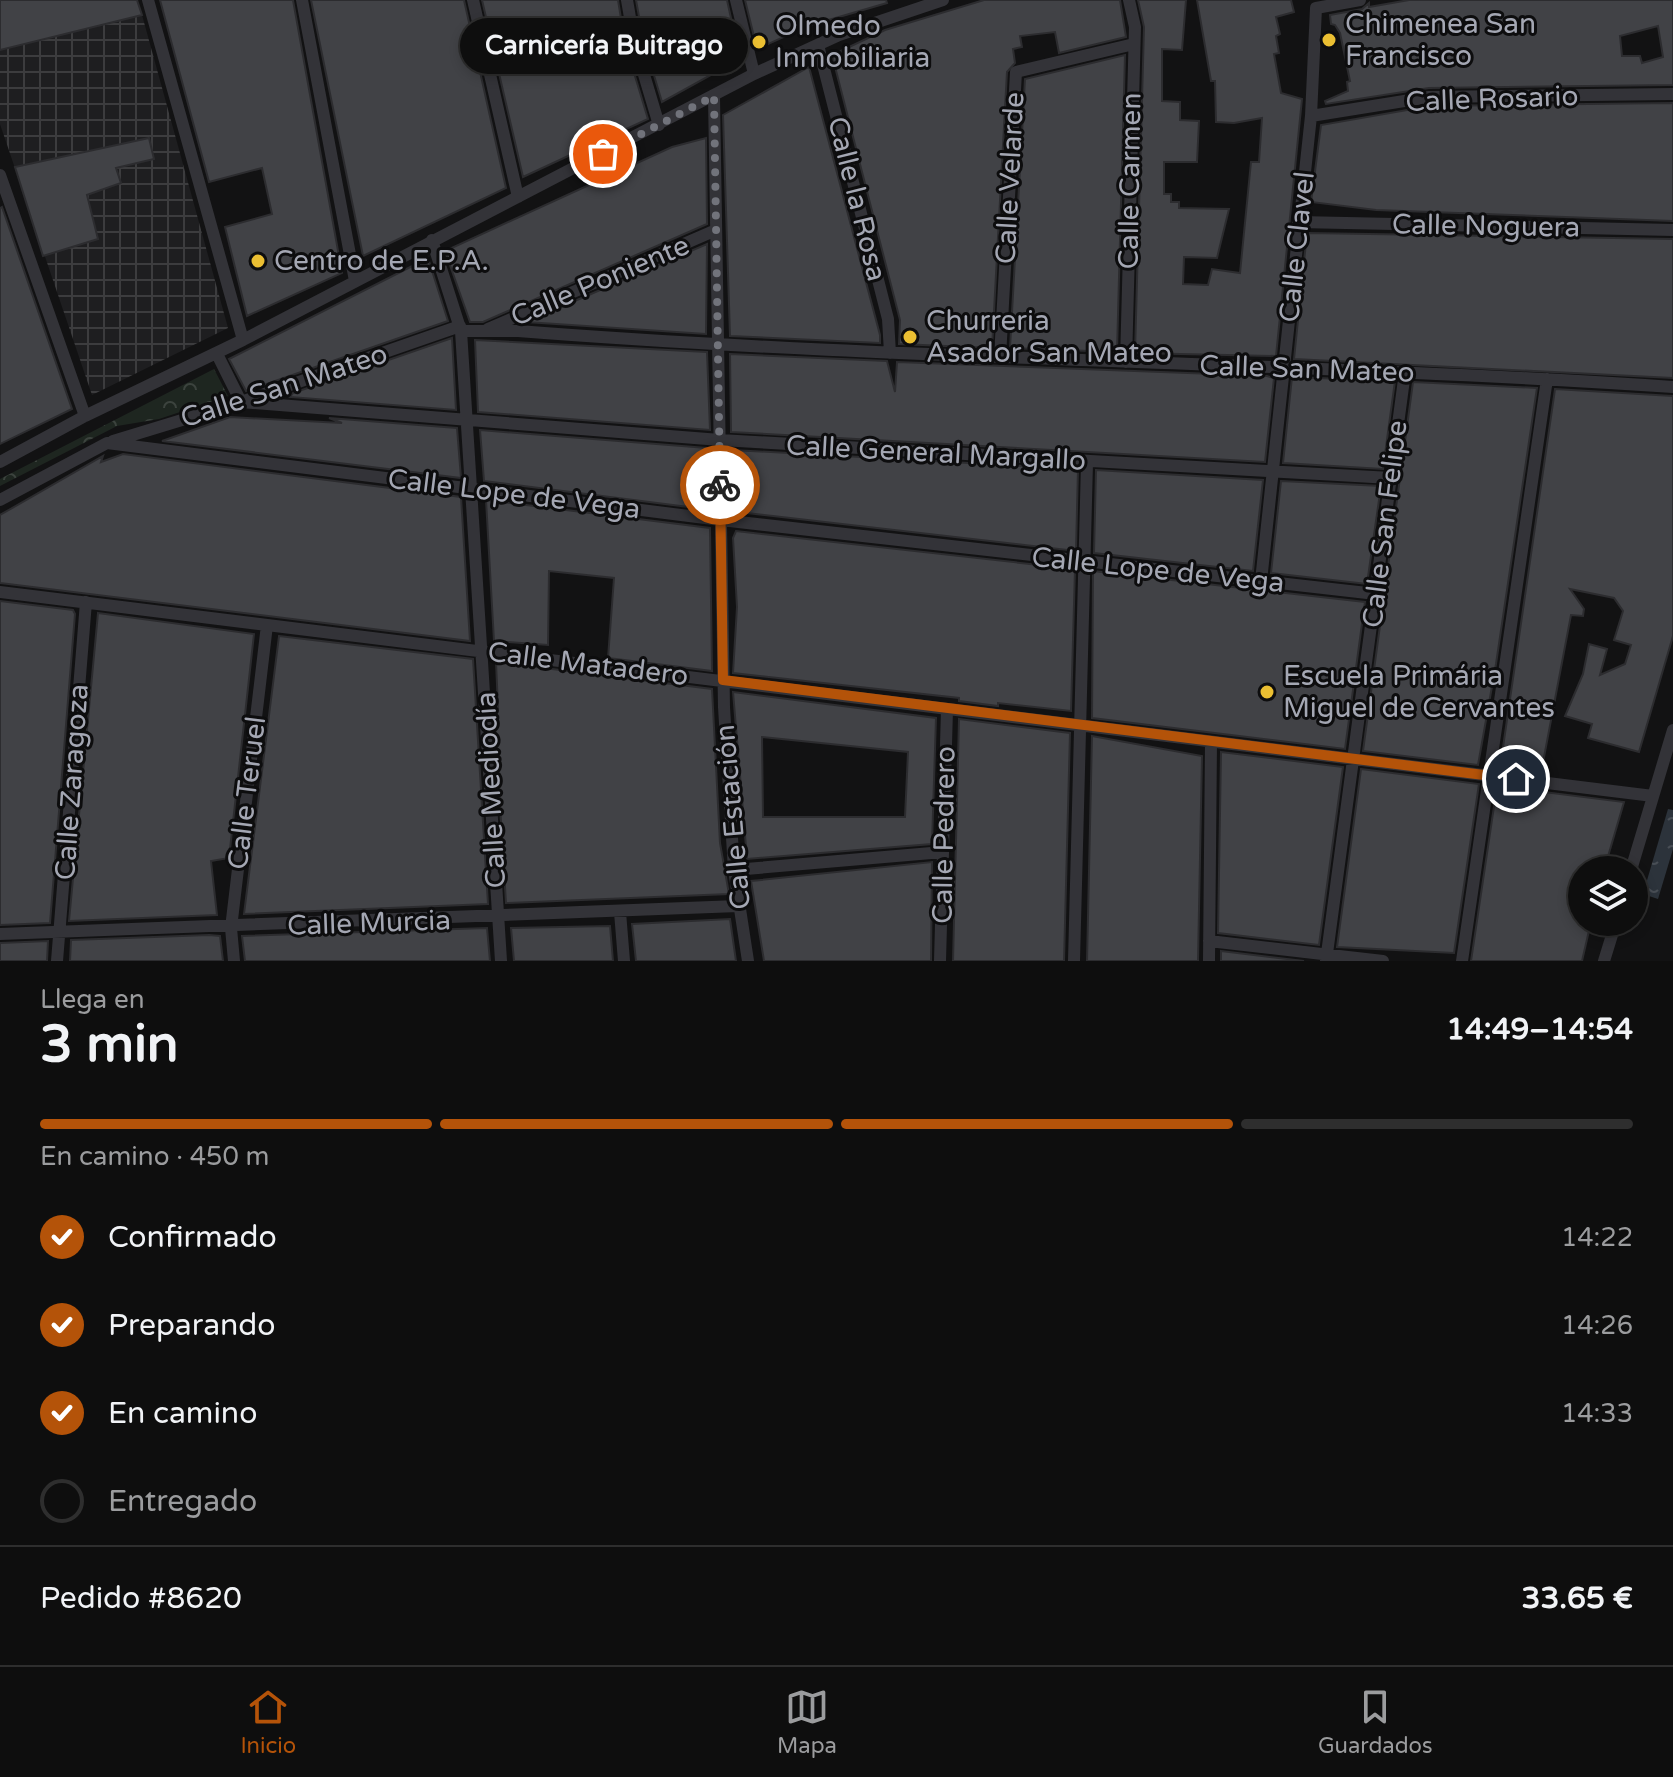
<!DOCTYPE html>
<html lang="es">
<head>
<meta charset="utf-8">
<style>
	:root { --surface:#0e0e0e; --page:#171717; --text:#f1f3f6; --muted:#9b9c9e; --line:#2e2e2e; --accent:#b45309 }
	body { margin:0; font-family:"Varela Round",sans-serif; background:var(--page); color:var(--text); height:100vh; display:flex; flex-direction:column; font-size:30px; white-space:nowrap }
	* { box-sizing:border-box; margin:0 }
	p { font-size:26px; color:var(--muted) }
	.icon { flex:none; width:44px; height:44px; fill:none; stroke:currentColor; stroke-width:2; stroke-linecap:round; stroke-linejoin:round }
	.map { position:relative; height:961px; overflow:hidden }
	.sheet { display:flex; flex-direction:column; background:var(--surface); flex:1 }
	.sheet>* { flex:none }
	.buttons { position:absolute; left:1568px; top:856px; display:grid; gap:16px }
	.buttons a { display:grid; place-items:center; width:80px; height:80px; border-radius:50%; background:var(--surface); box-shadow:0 4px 12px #0003,0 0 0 2px var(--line); font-size:40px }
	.pin { position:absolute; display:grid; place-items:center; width:68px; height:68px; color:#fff; margin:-34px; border:4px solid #fff; border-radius:50%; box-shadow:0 2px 8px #0007 }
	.courier { position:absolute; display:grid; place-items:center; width:80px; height:80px; margin:-40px; border:6px solid #b45309; border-radius:50%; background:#fff; color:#222; box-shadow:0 2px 10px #0007 }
	.bubble { position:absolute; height:56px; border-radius:28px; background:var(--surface); box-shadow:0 4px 12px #0003,0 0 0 2px var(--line); font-size:26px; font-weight:800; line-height:56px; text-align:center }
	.head em { font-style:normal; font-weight:800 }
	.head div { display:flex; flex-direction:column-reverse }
	.head { display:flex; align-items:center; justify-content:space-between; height:136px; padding:0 40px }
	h1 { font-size:52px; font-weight:800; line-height:60px }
	.bar { display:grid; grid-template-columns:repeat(4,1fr); gap:12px 8px; align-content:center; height:96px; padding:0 40px }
	.bar i { height:10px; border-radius:6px; background:var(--line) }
	.bar .on { background:var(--accent) }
	.bar p { grid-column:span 4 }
	.line { display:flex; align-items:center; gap:20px; padding:0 40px; border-top:2px solid var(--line) }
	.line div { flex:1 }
	ol { padding:0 40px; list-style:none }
	li { display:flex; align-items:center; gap:24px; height:88px }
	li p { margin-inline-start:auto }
	li .icon { padding:8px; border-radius:50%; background:var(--accent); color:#fff; stroke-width:4 }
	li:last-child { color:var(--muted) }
	li i { width:44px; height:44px; border:4px solid var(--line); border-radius:50% }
	.tabs { display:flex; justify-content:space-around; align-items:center; height:112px; border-top:2px solid var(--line); background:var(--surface); font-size:22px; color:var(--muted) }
	.tabs a { display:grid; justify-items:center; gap:4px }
	.tabs .on { color:var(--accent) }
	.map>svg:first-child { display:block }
</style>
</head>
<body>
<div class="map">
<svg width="1673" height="961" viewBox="0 0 1673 961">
	<defs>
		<pattern id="industrial-grid" width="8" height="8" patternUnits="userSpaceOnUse" patternTransform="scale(2)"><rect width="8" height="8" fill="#1e1e20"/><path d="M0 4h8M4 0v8" fill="none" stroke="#3c3c3e"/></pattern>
		<pattern id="park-crowns" width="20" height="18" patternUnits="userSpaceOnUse" patternTransform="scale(2)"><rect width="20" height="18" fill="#1e2620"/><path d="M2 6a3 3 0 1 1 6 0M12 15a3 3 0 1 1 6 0" fill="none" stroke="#3c433e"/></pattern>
		<pattern id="water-ripples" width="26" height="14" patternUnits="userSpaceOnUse" patternTransform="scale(2)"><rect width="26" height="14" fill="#2c333b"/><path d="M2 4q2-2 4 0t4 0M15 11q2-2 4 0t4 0" fill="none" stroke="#484e55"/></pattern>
	</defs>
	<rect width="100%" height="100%" fill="#121213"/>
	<path fill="url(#industrial-grid)" d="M142,15l86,313 -136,67 -92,-271v-74z"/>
	<path fill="url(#park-crowns)" d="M214,369l14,27 -69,23 -42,7 -117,60v-7z"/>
	<path fill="url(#water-ripples)" d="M1668,809l5,1v39l-15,50 -15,-5z"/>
	<path fill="#414246" stroke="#2c2c2f" stroke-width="2" fill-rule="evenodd" d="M0,0h137l5,15 -142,35z
		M160,0h133l49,273 -95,43 -22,-89 47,-13 -10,-46 -53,14z
		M311,0h153l42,188 -143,68z
		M482,0h136l7,43 23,76 -125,58z
		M636,0h91l13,59 -78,43 -19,-63z
		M745,0h141l1,3 -79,23 -51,23z
		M984,0h136l6,37 -67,16 -4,-21 -35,4 2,11 -9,2 2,14 -8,9 -15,276 -93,-4 1,-24 -68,-265 53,-25z
		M1138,0h48l-4,50 -20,-1v52l18,1v18l19,1 -2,41h-33v32h7v8h8v6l50,1 -12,49 -33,-1 -1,27 25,1 4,-16 28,4 11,-111h8l3,-44 -28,5 -18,-1 -1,-41h-4l-14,-81h94l3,12 -18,5 4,17 -4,2 3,17 -5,1 7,39 21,6 -26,257 -141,-3 9,-326z
		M1409,0h264v85l-244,3 -103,16 -1,-3 23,-10 -1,-9 3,-1 -10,-48 -5,-8 -4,-1 -1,-9 32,-6 7,-6v4zM1658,26l5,31 -21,6 -2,-7h-18l-2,-20z
		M1125,55l-8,297 -107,-4 15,-269z
		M809,67l71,268v8l-150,-7 -7,-221z
		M1673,103v118l-297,-11 -65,-8 10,-77 109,-19z
		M149,138l5,21 -38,9 5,15 -34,12 11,44 -55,17 -28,-89z
		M706,138l1,86 -224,98h-13l-25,-71 227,-104z
		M2,207l70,202 -72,35v-236z
		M1307,233l366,6v139l-379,-19z
		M707,244l-1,90 -180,-12z
		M428,258l20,63 -202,70 -17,-32z
		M452,338l4,72 -166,-13 3,-4z
		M475,340l232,12 3,78 -232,-18z
		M730,354l157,7 8,31 2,-30 370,14 7,2 -9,84 -534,-30z
		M1292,377l103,4 -12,88 -100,-6z
		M1413,382l124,6 -41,276 -18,101 -115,-14z
		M1555,389l118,7v240l-34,116 -51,-14 4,-14 -27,-8 18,-42 6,-30 18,5 -7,26 25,-11 6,-19 -17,-5 9,-29 -9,-13 -44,-9 14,20 -1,7 -12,-1 -30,158 -41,-5z
		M230,417l112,6 -13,-5 128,10 4,50 -299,-37z
		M480,430l227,18 4,7 1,55 -228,-29z
		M733,450l345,19 -2,82 -346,-40z
		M123,454l338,43 9,144 -470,-58v-68l103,-59 -2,6z
		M1096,470l167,10 -10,91 -159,-18z
		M1281,481l100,5 -14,98 -96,-11z
		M486,500l224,28 2,143 -104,-13 6,-80 -65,-7 -1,74 -54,-4z
		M736,531l339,38 -4,142 -73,-8v3l-39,-5v-3l-226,-25 4,-66 -4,-69z
		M1093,571l272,31 -20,147 -253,-31z
		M0,601l73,9 2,4 -25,309 -50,2z
		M98,613l156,21 -25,224 -18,3 6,54 -148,6z
		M279,636l194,23 15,245 -244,10z
		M496,662l216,27 8,154 9,51 -223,9 -12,-195h4z
		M733,692l203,26 -4,126 -185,15zM762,737l146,15 -3,65h-142z
		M959,719l111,14 -6,228h-111z
		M1092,736l110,20 -4,205h-111z
		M1221,752l122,15 -24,178 -101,-12z
		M1361,769l118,15 -25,169 -117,-6z
		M1497,786l127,16 -20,68h-22v52h9l-9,39h-111z
		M932,862l-1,99h-167l-13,-80z
		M730,919l6,42h-100l-4,-37z
		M610,926l3,35h-99l-3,-33z
		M487,928l3,33h-245l-3,-25z
		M209,935l11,1 3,25h-153l1,-21z
		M48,941l-1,20h-47v-18z
		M1221,951l83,10h-83z"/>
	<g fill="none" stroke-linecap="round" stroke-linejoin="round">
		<path stroke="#333338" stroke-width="12" d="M148,0l95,340
			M302,0l53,281
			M473,0l45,197
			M627,0l7,41 25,84
			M736,0l18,74
			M818,45l70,274 2,34
			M714,96l10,611 10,163 14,91
			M1311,116l118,-19 244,-3
			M0,175l85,241
			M1298,222l375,8
			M432,240l29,91 40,630
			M488,329l228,-99
			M461,331h57c384,30 770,30 1155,56
			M217,354l24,48 479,38 671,38
			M1000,357l16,-285 118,-28
			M1126,362l9,-335 -6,-27
			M113,441l128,-39 219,-76
			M0,462l85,-46 158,-76 511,-266 85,-39 104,-35
			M0,500l107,-57 614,77 655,74
			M1261,581l50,-465 5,-108 44,-8
			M0,592l1653,204
			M734,870l209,-18
			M1631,870l42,-140
			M620,912l4,49
			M0,934l738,-28
			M1209,941l174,20
			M57,961l29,-359
			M234,961l-3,-33 36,-303
			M940,961l7,-252
			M1074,961l13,-498
			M1209,961l2,-219
			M1326,961l79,-589
			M1462,961l85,-582
			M1604,961l12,-39"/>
	</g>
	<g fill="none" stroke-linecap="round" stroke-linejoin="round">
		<path stroke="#71737b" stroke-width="8" stroke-dasharray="0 14.4" d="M603,154l111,-58 6,389"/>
		<path stroke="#b45309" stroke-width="10" d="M720,485l3,195 793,99"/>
	</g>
	<g fill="#ebbf32" stroke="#0d0d0e" stroke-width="3">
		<circle cx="1329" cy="40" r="8"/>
		<circle cx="759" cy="42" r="8"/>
		<circle cx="258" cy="261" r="8"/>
		<circle cx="910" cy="337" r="8"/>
		<circle cx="1267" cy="692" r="8"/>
	</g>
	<g text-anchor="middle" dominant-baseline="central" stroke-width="6" stroke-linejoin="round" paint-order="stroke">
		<g font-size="28" fill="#a4a7b3" stroke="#0d0d0e" text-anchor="start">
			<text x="1345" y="24">Chimenea San<tspan x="1345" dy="32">Francisco</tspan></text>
			<text x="775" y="26">Olmedo<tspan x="775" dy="32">Inmobiliaria</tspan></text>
			<text x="274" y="261">Centro de E.P.A.</text>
			<text x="926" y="321">Churreria<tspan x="926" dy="32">Asador San Mateo</tspan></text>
			<text x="1283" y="676">Escuela Primária<tspan x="1283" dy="32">Miguel de Cervantes</tspan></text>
		</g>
		<g font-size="28" fill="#a4a7b3" stroke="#0d0d0e">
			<text transform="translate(1492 99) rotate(-2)">Calle Rosario</text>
			<text transform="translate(1010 178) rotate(-87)">Calle Velarde</text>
			<text transform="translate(1130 181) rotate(-89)">Calle Carmen</text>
			<text transform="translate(857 199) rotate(76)">Calle la Rosa</text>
			<text transform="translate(1486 226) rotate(1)">Calle Noguera</text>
			<text transform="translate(1297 247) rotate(-84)">Calle Clavel</text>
			<text transform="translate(600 281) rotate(-23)">Calle Poniente</text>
			<text transform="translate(1307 369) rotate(2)">Calle San Mateo</text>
			<text transform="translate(284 386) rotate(-18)">Calle San Mateo</text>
			<text transform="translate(936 453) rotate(3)">Calle General Margallo</text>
			<text transform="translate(514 494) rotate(7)">Calle Lope de Vega</text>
			<text transform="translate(1385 524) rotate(-83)">Calle San Felipe</text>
			<text transform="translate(1158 570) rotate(6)">Calle Lope de Vega</text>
			<text transform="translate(588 664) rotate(7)">Calle Matadero</text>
			<text transform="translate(72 782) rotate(-86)">Calle Zaragoza</text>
			<text transform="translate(491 790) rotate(-93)">Calle Mediodía</text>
			<text transform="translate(247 793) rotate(-83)">Calle Teruel</text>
			<text transform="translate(733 817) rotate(-95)">Calle Estación</text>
			<text transform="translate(944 835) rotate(-89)">Calle Pedrero</text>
			<text transform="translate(369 923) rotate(-2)">Calle Murcia</text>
		</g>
	</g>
</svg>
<div class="buttons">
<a><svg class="icon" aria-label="layers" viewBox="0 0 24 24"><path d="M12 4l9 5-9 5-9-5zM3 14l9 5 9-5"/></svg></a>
</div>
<div class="pin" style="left:603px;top:154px;background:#ea580c"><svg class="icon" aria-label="bag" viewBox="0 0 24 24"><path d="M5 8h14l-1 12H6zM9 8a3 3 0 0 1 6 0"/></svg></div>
<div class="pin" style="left:1516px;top:779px;background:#1f2937"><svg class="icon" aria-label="home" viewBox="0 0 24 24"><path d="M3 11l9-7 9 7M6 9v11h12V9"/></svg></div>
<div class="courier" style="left:720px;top:485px"><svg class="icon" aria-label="bike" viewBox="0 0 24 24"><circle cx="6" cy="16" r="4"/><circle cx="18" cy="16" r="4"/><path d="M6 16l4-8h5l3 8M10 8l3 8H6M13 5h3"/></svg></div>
<div class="bubble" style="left:460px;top:18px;width:288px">Carnicería Buitrago</div>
</div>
<section class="sheet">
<div class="head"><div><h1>3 min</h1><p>Llega en</p></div><em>14:49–14:54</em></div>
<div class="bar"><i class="on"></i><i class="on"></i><i class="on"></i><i></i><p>En camino · 450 m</p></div>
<ol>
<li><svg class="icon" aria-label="check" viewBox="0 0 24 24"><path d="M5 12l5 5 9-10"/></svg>Confirmado<p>14:22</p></li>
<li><svg class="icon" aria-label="check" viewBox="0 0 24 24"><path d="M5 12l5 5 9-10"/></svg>Preparando<p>14:26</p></li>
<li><svg class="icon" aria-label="check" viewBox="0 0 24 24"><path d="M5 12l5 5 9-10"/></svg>En camino<p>14:33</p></li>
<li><i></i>Entregado</li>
</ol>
<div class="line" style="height:104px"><div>Pedido #8620</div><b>33.65 €</b></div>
</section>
<nav class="tabs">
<a class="on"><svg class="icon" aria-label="home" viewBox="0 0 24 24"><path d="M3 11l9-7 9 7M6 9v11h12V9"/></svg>Inicio</a>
<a><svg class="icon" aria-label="map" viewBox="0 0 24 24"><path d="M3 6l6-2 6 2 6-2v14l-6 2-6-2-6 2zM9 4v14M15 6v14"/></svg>Mapa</a>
<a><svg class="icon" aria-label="saved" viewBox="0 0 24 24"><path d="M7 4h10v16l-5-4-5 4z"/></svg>Guardados</a>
</nav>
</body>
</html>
